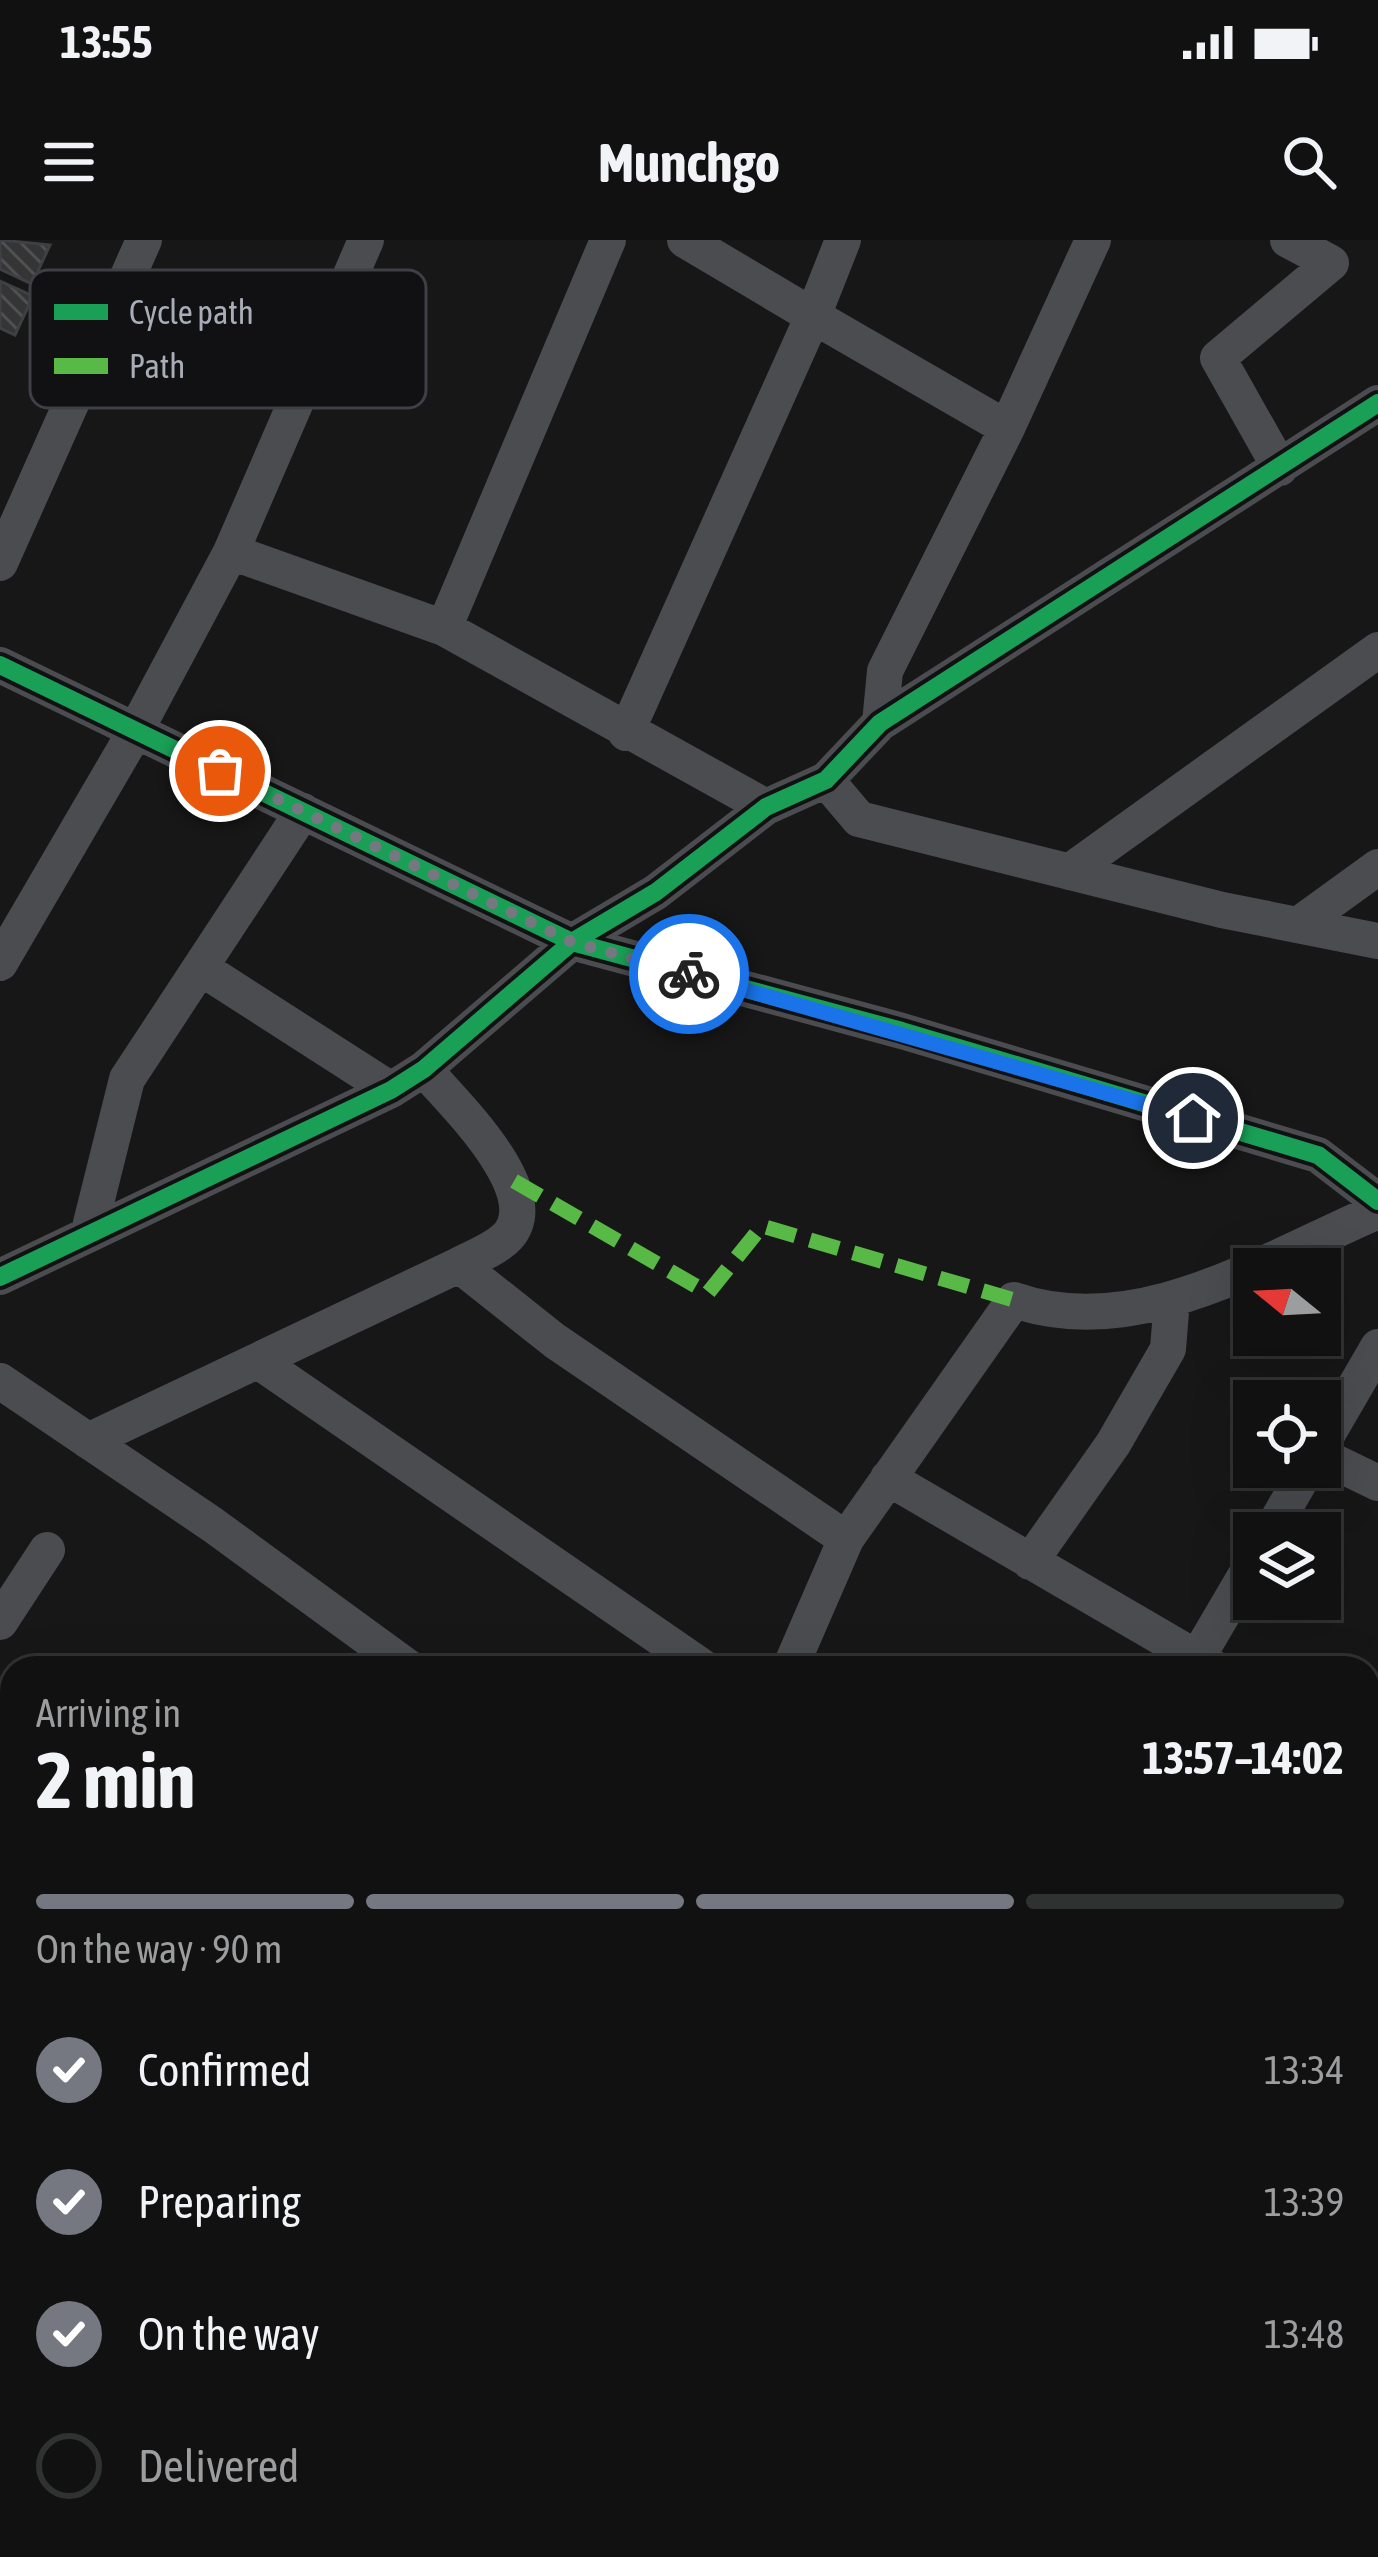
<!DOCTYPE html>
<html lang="en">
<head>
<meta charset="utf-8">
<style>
	:root { --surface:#111; --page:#1e1f1f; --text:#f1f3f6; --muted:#9c9d9f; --line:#303131; --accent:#757880 }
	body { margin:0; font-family:"Asap Condensed",sans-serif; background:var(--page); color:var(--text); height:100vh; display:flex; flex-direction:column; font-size:45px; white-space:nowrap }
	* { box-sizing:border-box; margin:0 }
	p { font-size:39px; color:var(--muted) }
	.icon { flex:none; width:66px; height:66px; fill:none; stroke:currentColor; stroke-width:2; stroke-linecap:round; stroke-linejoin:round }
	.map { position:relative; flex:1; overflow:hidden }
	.drawer { position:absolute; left:0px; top:1416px; width:1380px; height:903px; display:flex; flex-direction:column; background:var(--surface); border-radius:36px 36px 0 0; box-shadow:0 12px 48px #0002,0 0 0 3px var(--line) }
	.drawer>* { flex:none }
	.needle { width:78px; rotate:288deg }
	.fabs { position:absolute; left:1233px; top:1008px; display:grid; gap:24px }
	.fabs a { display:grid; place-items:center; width:108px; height:108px; border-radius:0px; background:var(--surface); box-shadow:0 12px 48px #0002,0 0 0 3px var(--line); font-size:60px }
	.pin { position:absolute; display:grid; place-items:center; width:102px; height:102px; color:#fff; margin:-51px; border:6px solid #fff; border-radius:50%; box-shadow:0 3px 12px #0007 }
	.courier { position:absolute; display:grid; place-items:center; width:120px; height:120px; margin:-60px; border:9px solid #1a73e8; border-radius:50%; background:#fff; color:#222; box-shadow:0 3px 15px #0007 }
	.overview em { font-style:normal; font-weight:700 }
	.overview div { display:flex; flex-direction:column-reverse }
	.overview { display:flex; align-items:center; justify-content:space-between; height:204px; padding:0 36px }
	h1 { font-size:78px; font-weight:700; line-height:90px }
	.bar { display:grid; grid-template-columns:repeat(4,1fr); gap:18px 12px; align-content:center; height:144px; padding:0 36px }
	.bar i { height:15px; border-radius:9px; background:var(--line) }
	.bar .on { background:var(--accent) }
	.bar p { grid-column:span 4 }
	ol { padding:0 36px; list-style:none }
	li { display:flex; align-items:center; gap:36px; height:132px }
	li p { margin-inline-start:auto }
	li .icon { padding:12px; border-radius:50%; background:var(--accent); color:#fff; stroke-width:4 }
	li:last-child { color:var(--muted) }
	li i { width:66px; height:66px; border:6px solid var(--line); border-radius:50% }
	.status { display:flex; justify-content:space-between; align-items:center; height:84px; padding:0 60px; background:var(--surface); direction:ltr }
	.status svg { height:33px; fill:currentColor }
	header { display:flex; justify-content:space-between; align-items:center; height:156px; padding:0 36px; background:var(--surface); font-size:54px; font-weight:700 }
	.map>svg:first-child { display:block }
</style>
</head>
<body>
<div class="status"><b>13:55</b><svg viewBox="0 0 49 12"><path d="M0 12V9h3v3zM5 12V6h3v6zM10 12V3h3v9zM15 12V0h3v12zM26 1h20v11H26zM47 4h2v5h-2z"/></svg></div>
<header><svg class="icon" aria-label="menu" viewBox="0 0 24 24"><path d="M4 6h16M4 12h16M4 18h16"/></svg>Munchgo<svg class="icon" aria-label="search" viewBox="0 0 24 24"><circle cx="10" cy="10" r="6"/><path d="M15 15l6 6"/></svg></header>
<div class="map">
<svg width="1378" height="2317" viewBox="0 0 1378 2317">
	<defs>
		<pattern id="building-back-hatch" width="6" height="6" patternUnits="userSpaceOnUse" patternTransform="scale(3)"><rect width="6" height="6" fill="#353536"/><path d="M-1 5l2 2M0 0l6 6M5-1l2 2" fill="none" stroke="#4f5051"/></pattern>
	</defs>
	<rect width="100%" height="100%" fill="#171717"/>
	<path fill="url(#building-back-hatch)" stroke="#3f4043" stroke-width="3" d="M0,0l50,5 -18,39 -32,-15z
		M0,41l33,15 -18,39 -15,-7z"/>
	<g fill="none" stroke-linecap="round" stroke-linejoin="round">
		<path stroke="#4b4c50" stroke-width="36" d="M843,0l-30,76 194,112
			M1280,228l-62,-110 113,-95 -43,-23
			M231,312l213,76 322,179
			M0,323l144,-323
			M444,388l164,-388
			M0,425l572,277 330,89 416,124 60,46
			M880,483l5,-52 122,-243 86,-188
			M626,493l187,-417 -128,-76
			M826,540l33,39 363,91 156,31
			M1069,632l309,-222
			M1298,685l80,-58
			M0,723l136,-233 95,-178 135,-312
			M201,728l190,122
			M424,829c28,33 123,122 84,167 -12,13 -34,21 -49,29l96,76 291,198 168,-239c123,43 252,-41 364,-89
			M89,991l38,-152 176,-268
			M0,1037l391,-187 33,-21 148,-127 84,-50 110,-85 60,-27 54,-57 498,-320
			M258,1121l446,307
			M0,1141l213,144 196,143
			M88,1201l371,-176
			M1320,1207l58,-100
			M1320,1215l58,28
			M888,1238l326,190
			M1270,1293l38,-66
			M1030,1322l83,-118 55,-95 4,-50
			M0,1382l47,-72
			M1197,1418l57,-97
			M790,1428l56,-129
			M1368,1489l10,-15
			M1368,1516l10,6
			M1368,1746l10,5
			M0,1751l12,-18
			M1368,1980l10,5
			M0,1987l12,7
			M1368,2237l10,5
			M0,2240l12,6
			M134,2307l20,10
			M605,2307l20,10
			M1046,2307l20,10
			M244,2317l6,-10
			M834,2317l4,-10"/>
		<path stroke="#58b947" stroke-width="15" stroke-dasharray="30 15" stroke-linecap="butt" d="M514,941l194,112 54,-67 252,74"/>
		<defs>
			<path id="cycleway" d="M0,425l572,277 330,89 416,124 60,46
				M0,1037l391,-187 33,-21 148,-127 84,-50 110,-85 60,-27 54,-57 498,-320"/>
		</defs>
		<use href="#cycleway" stroke="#111113" stroke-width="26"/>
		<use href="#cycleway" stroke="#1a9f57" stroke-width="18"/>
	</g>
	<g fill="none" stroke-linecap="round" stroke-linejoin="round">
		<path stroke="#757880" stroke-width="12" stroke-dasharray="0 21.6" d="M220,531l352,171 117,32"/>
		<path stroke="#1a73e8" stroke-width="15" d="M689,734l504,144"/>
	</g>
	<rect x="30" y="30" width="396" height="138" rx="18" fill="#111113" stroke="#3e4045" stroke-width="3"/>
	<rect x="54" y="64" width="54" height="16" fill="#1a9f57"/>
	<rect x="54" y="118" width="54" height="16" fill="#58b947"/>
	<g font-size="33" fill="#a8adb8">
		<text x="129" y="84">Cycle path</text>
		<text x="129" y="138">Path</text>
	</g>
</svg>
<div class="fabs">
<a><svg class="needle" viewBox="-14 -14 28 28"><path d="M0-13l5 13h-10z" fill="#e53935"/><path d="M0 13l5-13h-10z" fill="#9c9d9f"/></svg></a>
<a><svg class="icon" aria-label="locate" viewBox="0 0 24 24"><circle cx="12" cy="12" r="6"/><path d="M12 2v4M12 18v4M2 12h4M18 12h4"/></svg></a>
<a><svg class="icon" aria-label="layers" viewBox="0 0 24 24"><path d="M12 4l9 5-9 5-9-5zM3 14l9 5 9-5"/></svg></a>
</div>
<div class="pin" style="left:220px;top:531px;background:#ea580c"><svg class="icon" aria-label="bag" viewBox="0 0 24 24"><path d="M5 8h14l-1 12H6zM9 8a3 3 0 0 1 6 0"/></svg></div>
<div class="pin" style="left:1193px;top:878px;background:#1f2937"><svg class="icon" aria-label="home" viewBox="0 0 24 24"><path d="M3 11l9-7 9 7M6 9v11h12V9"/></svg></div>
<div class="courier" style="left:689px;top:734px"><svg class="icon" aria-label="bike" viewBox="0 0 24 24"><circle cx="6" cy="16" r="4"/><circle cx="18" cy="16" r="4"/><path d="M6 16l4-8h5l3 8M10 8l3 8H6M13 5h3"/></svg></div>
<section class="drawer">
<div class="overview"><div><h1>2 min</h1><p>Arriving in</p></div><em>13:57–14:02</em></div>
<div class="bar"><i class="on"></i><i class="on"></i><i class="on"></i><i></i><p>On the way · 90 m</p></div>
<ol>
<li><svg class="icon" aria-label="check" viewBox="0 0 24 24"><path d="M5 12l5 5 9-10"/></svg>Confirmed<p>13:34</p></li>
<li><svg class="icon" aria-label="check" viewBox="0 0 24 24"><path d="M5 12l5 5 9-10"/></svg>Preparing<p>13:39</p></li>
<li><svg class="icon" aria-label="check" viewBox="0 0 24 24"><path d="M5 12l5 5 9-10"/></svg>On the way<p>13:48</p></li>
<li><i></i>Delivered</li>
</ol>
</section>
</div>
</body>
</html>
